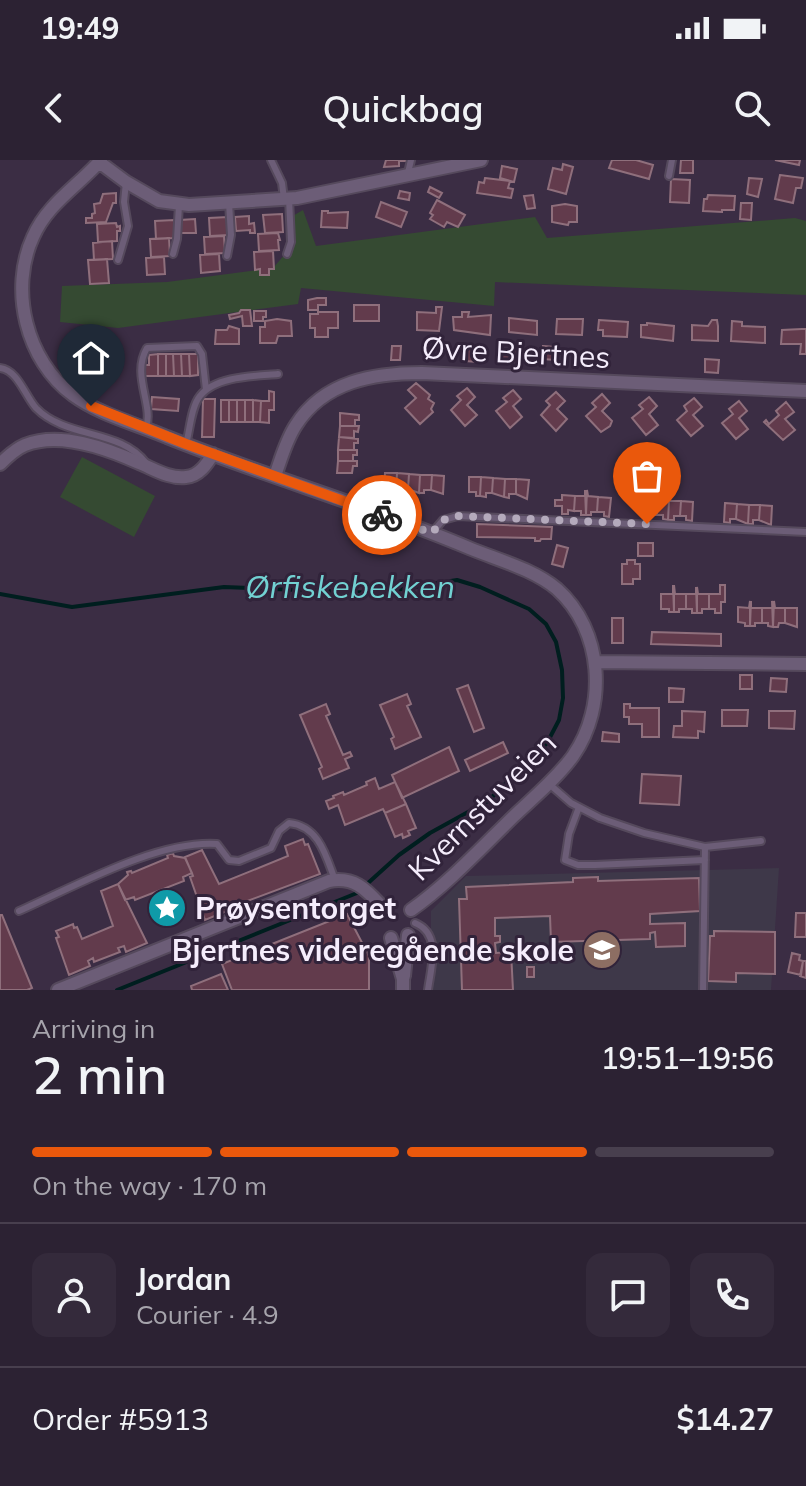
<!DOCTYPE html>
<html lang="en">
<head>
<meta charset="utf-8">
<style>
	:root { --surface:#2c2233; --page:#342a3b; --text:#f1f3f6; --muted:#a6a4ac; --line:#483f4e; --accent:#ea580c }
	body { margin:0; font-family:Mulish,sans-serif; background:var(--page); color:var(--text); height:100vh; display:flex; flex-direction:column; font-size:30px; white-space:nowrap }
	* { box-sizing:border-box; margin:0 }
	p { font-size:26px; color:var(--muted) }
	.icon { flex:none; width:44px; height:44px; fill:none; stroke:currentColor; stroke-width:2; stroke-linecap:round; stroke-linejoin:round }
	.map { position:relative; height:830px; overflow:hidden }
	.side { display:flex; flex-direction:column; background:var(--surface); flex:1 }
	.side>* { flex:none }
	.pin { position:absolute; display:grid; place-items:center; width:68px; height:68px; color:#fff; margin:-82px -34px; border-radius:50% 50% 50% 0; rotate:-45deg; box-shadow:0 0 8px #0007 }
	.pin .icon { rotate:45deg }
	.courier { position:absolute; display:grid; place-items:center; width:80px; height:80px; margin:-40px; border:6px solid #ea580c; border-radius:50%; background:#fff; color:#222; box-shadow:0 2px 10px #0007 }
	.summary em { font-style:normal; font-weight:600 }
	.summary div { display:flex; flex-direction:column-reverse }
	.summary { display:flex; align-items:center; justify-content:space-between; height:136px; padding:0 32px }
	h1 { font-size:52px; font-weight:600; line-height:60px }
	.bar { display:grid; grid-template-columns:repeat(4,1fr); gap:12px 8px; align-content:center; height:96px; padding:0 32px }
	.bar i { height:10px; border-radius:6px; background:var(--line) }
	.bar .active { background:var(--accent) }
	.bar p { grid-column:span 4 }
	.line { display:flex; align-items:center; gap:20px; padding:0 32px; border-top:2px solid var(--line) }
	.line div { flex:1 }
	.round { display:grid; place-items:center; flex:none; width:84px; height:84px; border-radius:16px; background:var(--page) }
	.status { display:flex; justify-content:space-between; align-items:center; height:56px; padding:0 40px; background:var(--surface); direction:ltr }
	.status svg { height:22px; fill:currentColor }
	header { display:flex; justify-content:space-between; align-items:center; height:104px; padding:0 32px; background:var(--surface); font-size:36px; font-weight:600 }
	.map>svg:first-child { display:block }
</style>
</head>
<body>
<div class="status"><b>19:49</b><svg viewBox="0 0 49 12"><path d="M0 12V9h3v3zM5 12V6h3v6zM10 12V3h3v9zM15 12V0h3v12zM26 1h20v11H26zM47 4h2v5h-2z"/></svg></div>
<header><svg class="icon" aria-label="back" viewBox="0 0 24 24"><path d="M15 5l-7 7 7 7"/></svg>Quickbag<svg class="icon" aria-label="search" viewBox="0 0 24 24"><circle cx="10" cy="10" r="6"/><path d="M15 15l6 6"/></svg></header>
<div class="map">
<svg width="806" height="830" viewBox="0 0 806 830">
	<rect width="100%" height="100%" fill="#3b2d44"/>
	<path fill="#3e3849" d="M779,708l-8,122h-340v-79l35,-35z"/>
	<path fill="#354a32" d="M303,50l13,36 219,-29 12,21 248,-20 11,3v74l-311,-13 -1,24 -193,-18 -3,16 -180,24 -58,-6 2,-36 105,-4 106,-14 20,-23 -2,-28z
		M82,297l73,39 -21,41 -74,-40z"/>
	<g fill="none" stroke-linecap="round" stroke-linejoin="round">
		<path stroke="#001e1f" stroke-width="4" d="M0,434l72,13 152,-20 154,6 79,-13 23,7 49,22 17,15 10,18 6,28 1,28 -4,22 -12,23 -59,58 -58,32 -31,22 -42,38 -240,97"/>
	</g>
	<path fill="#623b4c" stroke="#8f6f7c" stroke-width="2" d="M386,0h19v1h-6v5l-15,1z
		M612,0h24l17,5 -4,14 -40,-11z
		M681,0h12v13h-13z
		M775,0h25l-1,5z
		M563,4l10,3 -7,27 -18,-5 5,-21 9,2z
		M502,6l15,3 -3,13 -14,-4z
		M780,15l23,3 -2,10h-5l-3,15 -18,-4z
		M485,18l25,3 -2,7 5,1 -2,9 -34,-5 2,-11 5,1z
		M749,18l13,1 -4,18 -11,-3z
		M671,19l19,1 -1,23 -19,-1z
		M430,27l12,6 -3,5 -11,-6z
		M400,31l10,2 -1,7 -11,-2z
		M116,33v10h-3l-7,19 -20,1v-5h6v-4l3,-1 -1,-9 6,-1 3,-9z
		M533,35l2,13 -8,1 -3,-13z
		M708,35l27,1 -1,14h-12v2l-19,-1 1,-12h3z
		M437,40l28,15 -7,12 -11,-5 -3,5 -14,-8 3,-4 -3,-2z
		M381,42l26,10 -6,15 -25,-10z
		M741,43h11l-1,17 -11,-1z
		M565,44l12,2v16h-8l-1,3 -16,-3v-16z
		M322,51h6v2l20,-1 -1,16 -26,-1z
		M282,54l1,18 -18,1 -2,-18z
		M249,56v8l5,-1 1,10h-5v-3l-14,1 -1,-14z
		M228,57l1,18 -19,1 -1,-18z
		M195,59l1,14h-15l-1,-13z
		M174,60l1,18 -19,1 -1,-18z
		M116,63l1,4 3,-1v5h-3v10l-19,1 -1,-18z
		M278,73l2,7h-2l1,10 -20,1 -1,-17z
		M224,76l1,17 -20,1 -1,-17z
		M169,78l1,18 -19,1 -1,-18z
		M112,81l1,18 -19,1 -1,-17z
		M273,91l1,18h-5v6h-9v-6l-5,1 -1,-18z
		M219,94l1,17 -19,2 -1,-18z
		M164,97l1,17 -18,1 -1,-17z
		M107,99l2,24 -19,1 -2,-24z
		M317,138h9v7h-8v5h-10v-10z
		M354,145h25v16h-25z
		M436,147h6l-3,24 -22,-1v-18l19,1z
		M241,150h9l2,16h-9l-1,-10 -12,3 -1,-4 10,-2z
		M254,151h12v6h-3v4h-9z
		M318,152h20v16h-10v9h-13v-9h-5v-14h8z
		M462,152h7l-1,5 23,-2 -1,20 -36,-5 -1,-13h9z
		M509,158l28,3v14l-28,-3z
		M277,159l14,2 1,15h-14l-2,7h-16v-16h5v-6z
		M557,159h26l-1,16 -26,-1z
		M599,160l29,2 -1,15 -24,-1v-6h-5z
		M712,160h5l1,6v15l-26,-1v-15l16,1z
		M732,161l10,1v4l23,1v16l-34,-2z
		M647,163l27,3 -1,15 -32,-4v-12h6z
		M229,166l10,3v15h-24l1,-14h11z
		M802,169h4v25h-6l1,-10h-20l1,-14z
		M392,186h9l-1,14h-9z
		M543,186l12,1v13l-12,-1z
		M465,189h13v13l-13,-1z
		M499,189l19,1v12l-20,-1z
		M158,194v22h-13v-11h4v-10z
		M158,194h8v22h-8z
		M166,194h7l1,22h-8z
		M173,194h8l1,22h-8z
		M181,194h8l1,22h-8z
		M189,194h9v21l-8,1z
		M705,199l14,1 -1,13 -13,-1z
		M416,223l14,12 -2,4 6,4 -3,6 2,3 -13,12 -15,-16 11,-10 -8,-8z
		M467,228l8,9 -8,8 10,10 -12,11 -14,-16 10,-10 -4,-4z
		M513,230l8,9 -8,7 9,11 -12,11 -14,-17 11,-9 -4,-4z
		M269,231l5,1v18h-5v13l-9,-1 1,-21h8z
		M556,232l9,9 -8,8 10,10 -11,12 -15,-16 9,-10 -4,-4z
		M602,234l8,9 -8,8 10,10 -2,5 -9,6 -15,-16 10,-9 -4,-4z
		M152,237l27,2 -1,12 -27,-2z
		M649,237l8,9 -8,8 9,11 -12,10 -14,-17 11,-9 -4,-4z
		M694,238l8,9 -9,8 10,11 -12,10 -14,-16 10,-9 -3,-5z
		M203,239h12l-1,38h-12z
		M221,240h8v22h-8z
		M229,240h8v22h-8z
		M237,240h8v22h-8z
		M245,240h8v22h-8z
		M253,240l8,1 -1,21h-7z
		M739,241l8,10 -8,7 9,11 -12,10 -14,-16 11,-9 -4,-5z
		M786,242l8,10 -9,7 10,11 -12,10 -19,-18 2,-2 3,4 10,-9 -3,-4z
		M340,253l19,2v5h-4v6h-15z
		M340,266h19l-1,6 -4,-1v7l-15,-1z
		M339,277l19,2v4h-4v7h-16z
		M338,290h19v5h-4v6h-15z
		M338,301h19v5h-4l-1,7h-15z
		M385,313h12l-1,19h-5v-4h-7z
		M397,313l12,1 -1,15h-7v3h-5z
		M409,314l11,1 -1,18 -11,-4z
		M420,315h12l-1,15h-7v3h-5z
		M432,315l12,1 -1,18 -12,-4z
		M469,317h12l-1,19h-4v-4h-7z
		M481,317l12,1 -1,15h-6v4l-6,-1z
		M493,318l12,1 -1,18 -12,-4z
		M505,319h11v15h-7v4l-5,-1z
		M516,319l13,1 -2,19 -11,-5z
		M585,330l1,25h-5v-4h-7l1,-15h10z
		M587,330l1,6 10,1 -1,15h-6v3h-5z
		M562,335l13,1 -1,15 -6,-1v4h-6v-8h-7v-6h7z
		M598,337l13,1 -2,19 -5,-1v-4h-7z
		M645,339l12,1v15h-6l-1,3h-5z
		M657,340l12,1 -1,19 -5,-1v-4h-6z
		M669,341h12l-1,15h-6v4h-6z
		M681,341l12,1 -1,19 -6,-1v-4h-6z
		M725,343l12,1 -1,15h-6v4l-6,-1z
		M737,344l12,1 -1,19 -12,-5z
		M749,345h11l-1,15h-6v4h-5z
		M760,345l12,1 -1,19 -12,-5z
		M477,364l75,3 -1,12h-10l-1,2h-5v-3l-58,-1z
		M638,383h15v13h-15z
		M557,385l11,3 -5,19 -11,-3z
		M627,400h8v4h5v15h-7v5h-11v-20h5z
		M673,425l1,27h-5v-3h-8v-15h12z
		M674,425l1,9h11v15h-7v3h-5z
		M720,425h5v17h-4v11h-6v-4h-6v-15h11z
		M696,427l1,26h-5v-4h-6v-15h10z
		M697,427l1,7h11v15h-7v4h-5z
		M750,441v25h-5v-3l-7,-1v-15l11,1z
		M751,441v7h11v15h-7v3h-5z
		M772,441l1,26 -5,-1v-3h-6v-15h11z
		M774,441l1,7h10v15h-6l-1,4h-5z
		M785,448h12v19l-12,-4z
		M612,458h11v25h-11z
		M652,472l69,2v12l-70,-2z
		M740,515h12v14h-12z
		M771,518l16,1 -1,13 -16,-1z
		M468,525l16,43 -10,4 -17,-43z
		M669,528l15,1 -1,13h-14z
		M407,534l4,10 -4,2 14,31 -26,12 -4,-10 3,-2 -14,-32z
		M326,544l4,10 -4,2 17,39 7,-3 2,4 -7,3 4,9 -26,11 -4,-10 3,-2 -22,-52z
		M624,544h6v4h29v29h-17v-13h-13v-7h-5z
		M722,550h26l-1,16h-25z
		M682,551l23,1 -1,20 -6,-1v7l-25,-1 1,-11h8z
		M769,551h26l-1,18 -25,-1z
		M603,572l16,2v8l-17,-1z
		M503,582l5,11 -38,18 -5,-11z
		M449,587l10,24 -57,27 -10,-23z
		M642,614l39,2 -2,29 -39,-2z
		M375,618l4,11 16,-7 11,22 -21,9 -2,-4 -38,16 -7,-20 -9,4 -3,-8 8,-3 -1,-2 10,-4 1,3 23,-10 -1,-3z
		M406,644l10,24 -8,3 2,4 -7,3 -1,-4 -7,3 -10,-24z
		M303,679l2,6 3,-1 12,30 -89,33 -1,-3 -6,2 3,5 -22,9 -15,-43 3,-1 -8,-19 17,-7 17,34 69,-28 -3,-10z
		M173,693l1,3 11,2 7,15 -9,4 1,4 -49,19 -1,-3 -9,3 -7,-16 10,-9 -1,-3 4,-1 1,2 36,-15 -1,-3z
		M598,717v4l101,-3 1,33 -50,3v10l35,-1v23l-29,1 -1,-15 -5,1v6l-99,3 -1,-26 -55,2v18h5v6l-5,1 1,10 15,-1 2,38h-51l-3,-91h8l-1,-12 107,-5v-4z
		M118,724l29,59 -21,9 -2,-6 -6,2 2,4 -26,10 -1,-4 -5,3 2,5 -21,9 -13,-37 3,-1 -3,-6 17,-7 1,4 3,-1 5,12 31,-13 -12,-35z
		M796,753h10v24h-11z
		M347,754l22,42v34h-137l-10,-26z
		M0,755h2l30,73 -5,2h-27z
		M714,771l61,1v42l-39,-1v9l-28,-1 2,-45h4z
		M792,793l8,2 -1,5 4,1 -2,14 -13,-3z
		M803,801h3v17l-6,-2z
		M527,807h7v10h-7z
		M221,814l7,16h-36l-1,-4z"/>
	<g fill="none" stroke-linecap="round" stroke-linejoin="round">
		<defs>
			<path id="lane" d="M271,0l11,23 2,16
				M669,16l3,-16
				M407,17l4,-17
				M173,94l4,-15 2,-34
				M287,94l4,-12 -2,-44
				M227,96l4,-21 -2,-32
				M118,100l10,-34 -4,-24 2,-20
				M0,208c18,2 25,28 36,40 30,31 85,21 110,55
				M146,268c8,-23 -15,-53 1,-80l50,-2 5,8 4,36
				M186,284c4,-14 5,-37 14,-48 15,-20 56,-20 78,-22
				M432,373l11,-13 15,-4 348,16
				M548,623l23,20 29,15 44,15 61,14 56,-6
				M579,647l-10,27 -4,26 13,5h17l110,-5
				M19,751c55,-24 138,-71 198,-67l12,16 10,1 32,-13 8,-17 10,-8c30,3 37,33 46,57
				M415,763c27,11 16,44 13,67
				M703,830l2,-143"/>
			<path id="street" d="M101,0c-23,26 -54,44 -68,77 -24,52 -7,124 40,158 27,20 64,29 94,42 100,40 203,69 302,111 29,12 64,21 88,41 46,41 51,117 16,167 -16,22 -39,41 -59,60 -33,32 -66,68 -103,94
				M99,2l27,20 33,19 30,4 108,-7 184,-38
				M0,304c7,-7 15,-15 25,-19 35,-14 81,3 114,18 15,6 30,16 47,14 13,-1 21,-13 27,-23
				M275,316c6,-17 11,-36 21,-51 28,-44 78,-52 126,-52l384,18
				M595,502l211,2
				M391,778l12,41v11
				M404,816l4,-41
				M58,830l271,-109c28,-5 39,11 56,29"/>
		</defs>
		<use href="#lane" stroke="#55495c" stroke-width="10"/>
		<use href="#street" stroke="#55495c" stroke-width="16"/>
		<use href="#lane" stroke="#6c5d77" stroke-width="6"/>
		<use href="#street" stroke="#6c5d77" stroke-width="12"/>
	</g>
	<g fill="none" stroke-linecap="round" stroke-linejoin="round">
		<path stroke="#b4aabc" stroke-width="8" stroke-dasharray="0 14.4" d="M382,355l50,18 11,-13 15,-4 189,8"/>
		<path stroke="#ea580c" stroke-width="10" d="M91,246l95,38 196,71"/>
	</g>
	<defs>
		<symbol id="sight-disc" viewBox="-11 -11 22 22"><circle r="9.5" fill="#0f9aa8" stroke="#31233a"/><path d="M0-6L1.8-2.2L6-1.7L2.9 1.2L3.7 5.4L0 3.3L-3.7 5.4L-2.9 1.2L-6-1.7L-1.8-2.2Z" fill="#fff"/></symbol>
		<symbol id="school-disc" viewBox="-11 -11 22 22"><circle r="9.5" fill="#8d6e63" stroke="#31233a"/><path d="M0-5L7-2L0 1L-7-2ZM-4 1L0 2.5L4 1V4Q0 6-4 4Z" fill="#fff"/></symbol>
	</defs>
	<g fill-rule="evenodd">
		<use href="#sight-disc" x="145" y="726" width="44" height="44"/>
		<use href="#school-disc" x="580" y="768" width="44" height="44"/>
	</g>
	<g text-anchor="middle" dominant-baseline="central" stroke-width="6" stroke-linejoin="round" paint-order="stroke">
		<g font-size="30" fill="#f5edfc" stroke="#31233a">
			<text transform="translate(516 192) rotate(3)">Øvre Bjertnes</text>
			<text transform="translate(482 646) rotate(-45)">Kvernstuveien</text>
		</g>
		<g font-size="30" font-weight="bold" fill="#f5edfc" stroke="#31233a" text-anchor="start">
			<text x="195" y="748">Prøysentorget</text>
			<text x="574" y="790" text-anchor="end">Bjertnes videregående skole</text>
		</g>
		<g font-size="32" font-style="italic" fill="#72d1d2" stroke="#31233a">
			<text x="350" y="426">Ørfiskebekken</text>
		</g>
	</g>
</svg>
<div class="pin" style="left:647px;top:364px;background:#ea580c"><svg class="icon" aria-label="bag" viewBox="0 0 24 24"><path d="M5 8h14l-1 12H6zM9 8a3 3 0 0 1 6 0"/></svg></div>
<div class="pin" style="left:91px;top:246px;background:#1f2937"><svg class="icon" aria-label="home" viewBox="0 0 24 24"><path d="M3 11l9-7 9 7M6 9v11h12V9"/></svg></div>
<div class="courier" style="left:382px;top:355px"><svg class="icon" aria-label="bike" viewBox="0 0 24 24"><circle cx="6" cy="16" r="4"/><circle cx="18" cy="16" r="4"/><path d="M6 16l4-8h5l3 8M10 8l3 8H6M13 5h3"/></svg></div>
</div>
<section class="side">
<div class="summary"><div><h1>2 min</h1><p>Arriving in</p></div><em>19:51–19:56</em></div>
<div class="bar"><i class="active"></i><i class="active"></i><i class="active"></i><i></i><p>On the way · 170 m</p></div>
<div class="line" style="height:144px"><a class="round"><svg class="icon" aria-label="person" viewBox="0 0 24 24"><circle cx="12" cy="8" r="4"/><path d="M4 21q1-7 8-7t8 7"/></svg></a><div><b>Jordan</b><p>Courier · 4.9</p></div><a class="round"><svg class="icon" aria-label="chat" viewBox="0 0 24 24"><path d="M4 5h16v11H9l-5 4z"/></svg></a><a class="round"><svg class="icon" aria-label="phone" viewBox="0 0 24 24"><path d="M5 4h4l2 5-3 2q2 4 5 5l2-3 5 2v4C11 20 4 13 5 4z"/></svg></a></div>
<div class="line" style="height:104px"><div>Order #5913</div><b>$14.27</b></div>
</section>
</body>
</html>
